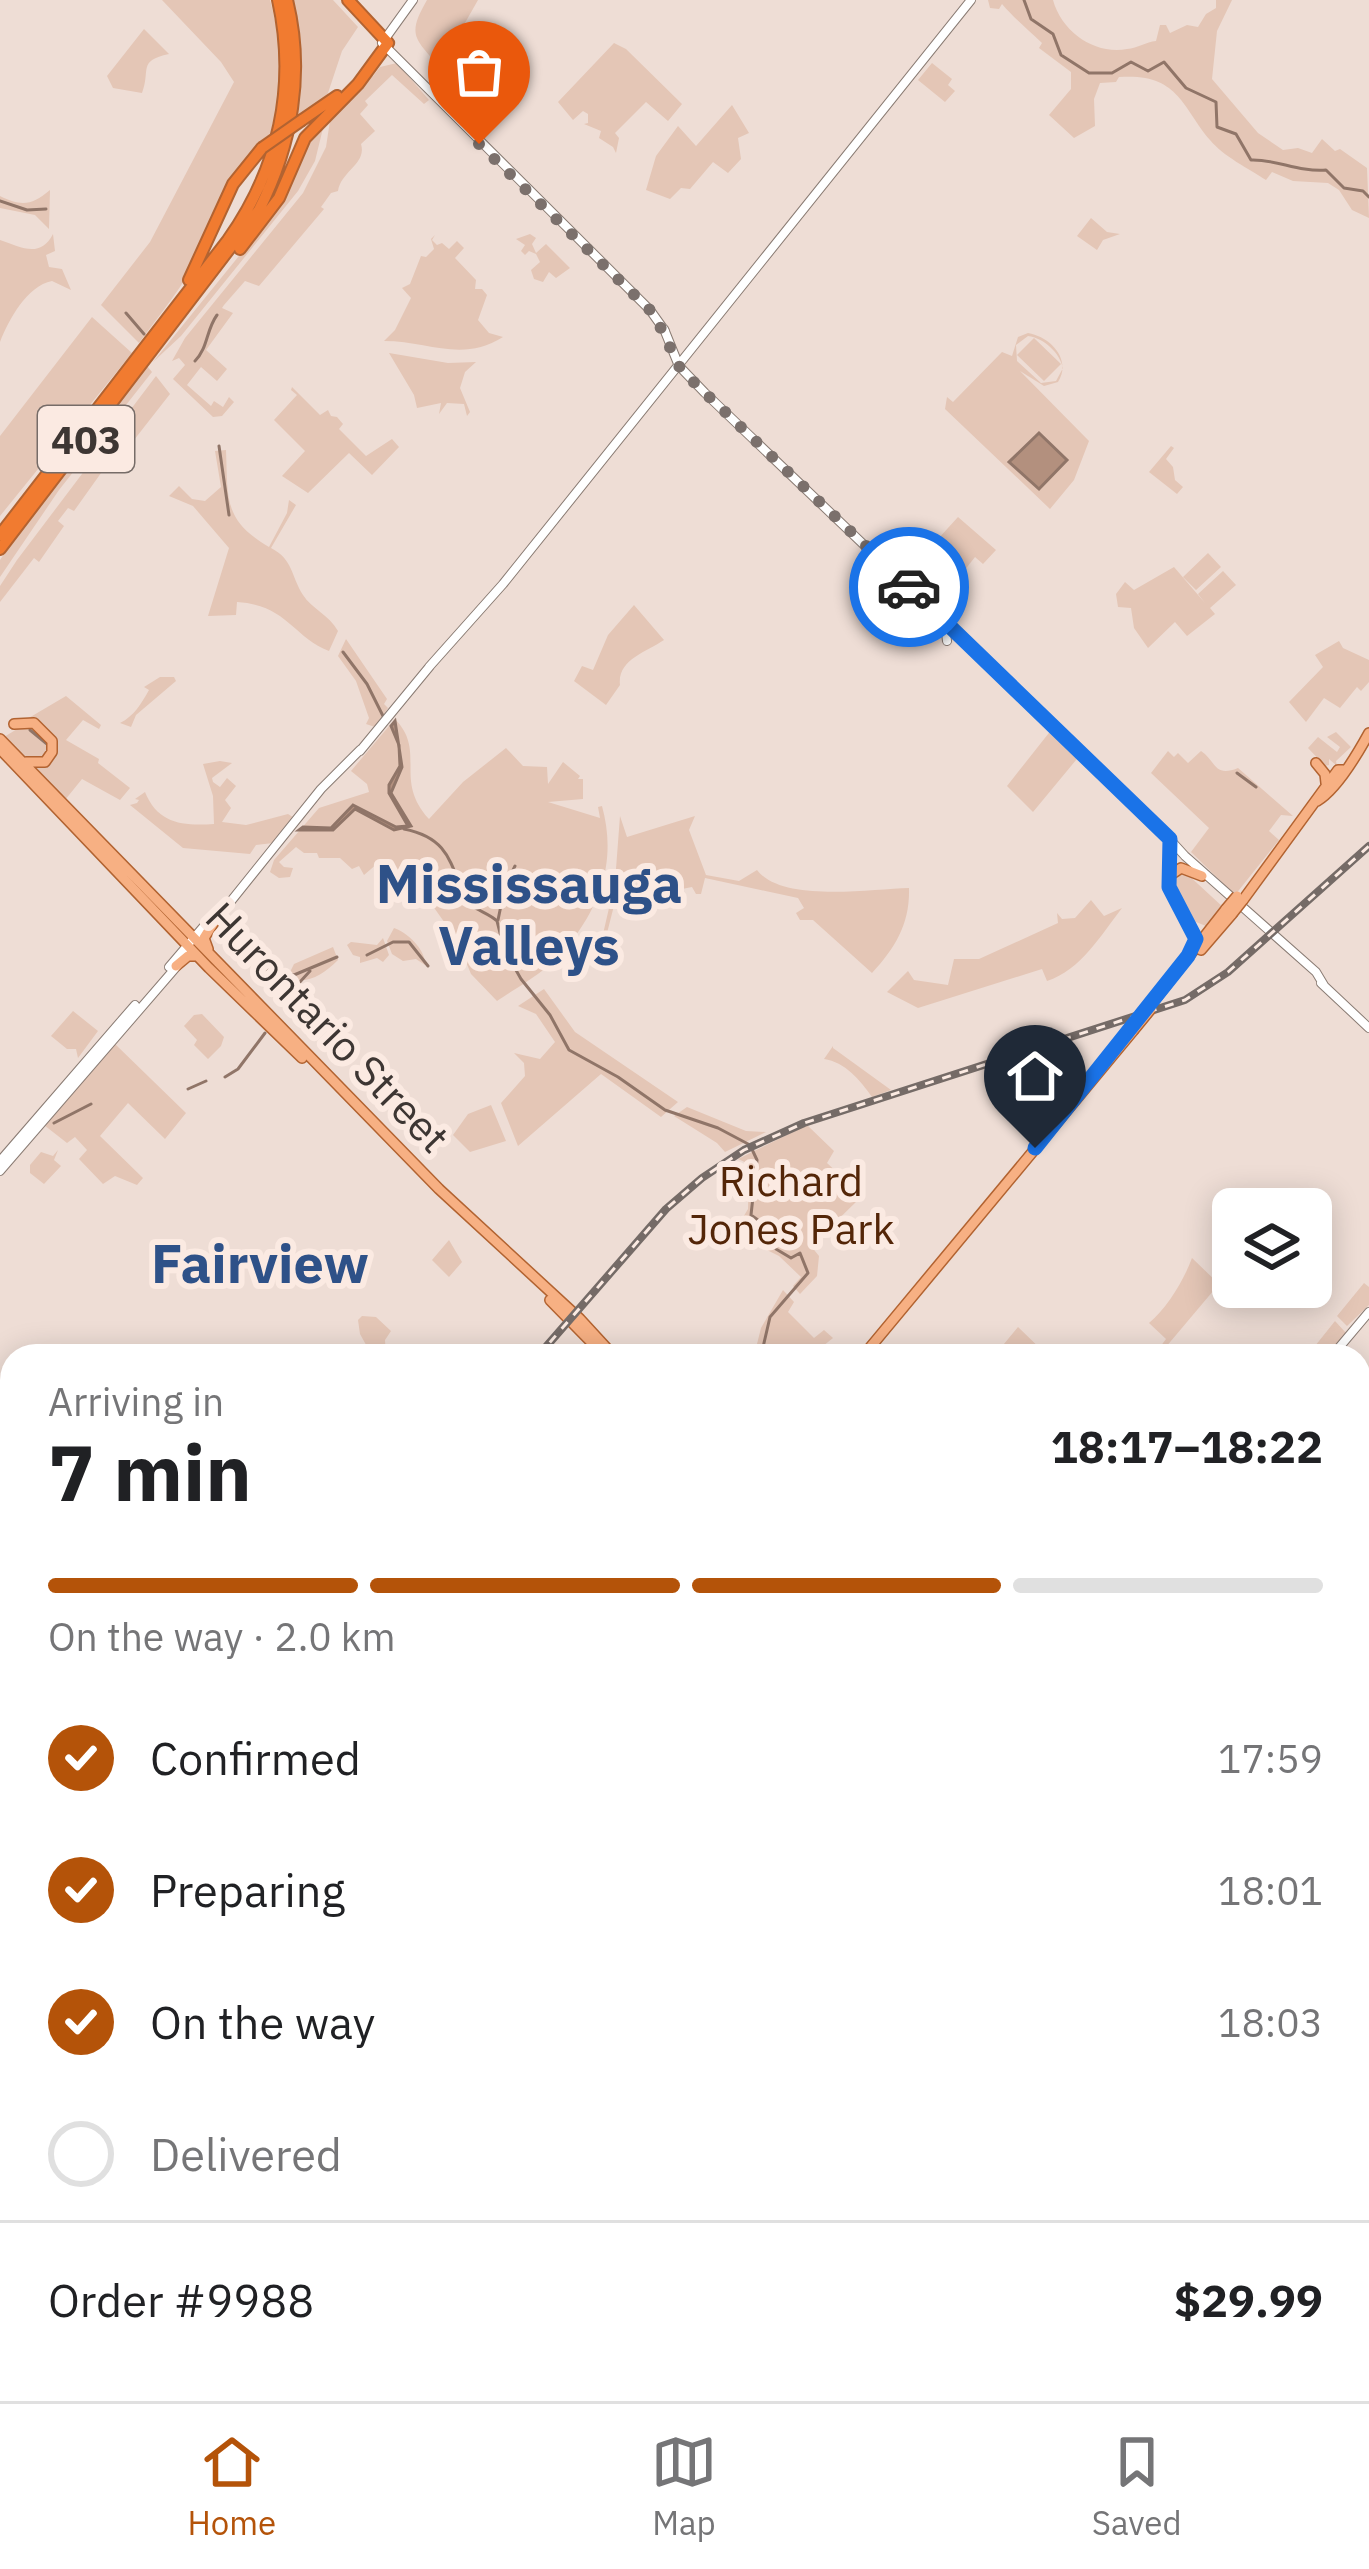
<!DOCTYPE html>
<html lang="en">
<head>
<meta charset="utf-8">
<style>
	:root { --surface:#fff; --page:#f6f6f6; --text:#202124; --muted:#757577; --line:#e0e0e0; --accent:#b45309 }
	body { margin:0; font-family:"IBM Plex Sans",sans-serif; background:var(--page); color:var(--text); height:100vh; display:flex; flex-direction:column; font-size:45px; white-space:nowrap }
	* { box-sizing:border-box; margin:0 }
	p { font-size:39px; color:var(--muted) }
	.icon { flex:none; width:66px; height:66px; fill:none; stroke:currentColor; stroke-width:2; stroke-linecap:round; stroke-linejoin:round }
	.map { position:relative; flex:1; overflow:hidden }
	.drawer { position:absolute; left:0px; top:1344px; width:1371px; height:1059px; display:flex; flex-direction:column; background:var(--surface); border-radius:36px 36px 0 0; box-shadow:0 6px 30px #0003 }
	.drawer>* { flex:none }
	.fabs { position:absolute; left:1212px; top:1188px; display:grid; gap:24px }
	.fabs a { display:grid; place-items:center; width:120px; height:120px; border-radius:18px; background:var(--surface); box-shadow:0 6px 30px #0003; font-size:60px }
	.pin { position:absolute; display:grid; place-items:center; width:102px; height:102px; color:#fff; margin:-123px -51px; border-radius:50% 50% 50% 0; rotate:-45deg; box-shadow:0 0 12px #0007 }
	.pin .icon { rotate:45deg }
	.courier { position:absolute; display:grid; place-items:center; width:120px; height:120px; margin:-60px; border:9px solid #1a73e8; border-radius:50%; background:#fff; color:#222; box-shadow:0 3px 15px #0007 }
	.summary em { font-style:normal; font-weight:800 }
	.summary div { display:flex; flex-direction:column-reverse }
	.summary { display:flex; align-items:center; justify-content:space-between; height:204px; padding:0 48px }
	h1 { font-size:78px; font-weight:800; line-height:90px }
	.bar { display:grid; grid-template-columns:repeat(4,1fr); gap:18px 12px; align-content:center; height:144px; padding:0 48px }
	.bar i { height:15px; border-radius:9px; background:var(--line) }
	.bar .active { background:var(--accent) }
	.bar p { grid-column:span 4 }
	.line { display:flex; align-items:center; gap:30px; padding:0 48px; border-top:3px solid var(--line) }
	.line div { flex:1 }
	ol { padding:0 48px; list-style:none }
	li { display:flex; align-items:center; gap:36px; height:132px }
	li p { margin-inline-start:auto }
	li .icon { padding:12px; border-radius:50%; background:var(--accent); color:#fff; stroke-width:4 }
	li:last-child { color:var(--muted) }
	li i { width:66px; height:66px; border:6px solid var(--line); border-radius:50% }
	.dock { display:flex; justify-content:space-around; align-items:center; height:168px; border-top:3px solid var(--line); background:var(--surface); font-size:33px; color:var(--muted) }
	.dock a { display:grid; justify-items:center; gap:6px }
	.dock .active { color:var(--accent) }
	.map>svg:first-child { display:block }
</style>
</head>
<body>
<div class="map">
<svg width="1369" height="2401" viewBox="0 0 1369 2401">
	<rect width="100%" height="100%" fill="#eeddd5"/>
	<path fill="#e4c6b6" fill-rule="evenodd" d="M162,0h108c10,36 18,94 2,130 -8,18 -32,31 -43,49 -13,22 -16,47 -27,70 -16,34 -41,64 -63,94l-38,-38 49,-63 84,-160 -13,-20z
		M293,0h40l25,27 -16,24 -16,48 -29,17 4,-34z
		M427,0h51l-38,67c-26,-29 -33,-32 -13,-67z
		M988,0h65c9,33 43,55 74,49 11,-1 19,-7 29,-8l4,-16h6l4,8 17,-8 11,2 8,-13 10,-6v-8h16l-15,31 -5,48 46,54 25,17 15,-2 14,5 10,-14 13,12 5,-2 27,19 2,50 -17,-8 -13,-20 -11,-7 -35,-2 -21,-9 -6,8c-17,-11 -43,-24 -56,-40 -29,-35 -32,-67 -91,-63l-3,5 -16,1 -6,16 1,27 -21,12 -25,-23 22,-26v-17l-32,-24 3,-5c-15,-14 -28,-25 -40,-39l-3,5 -9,-1z
		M144,29l25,25c-32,7 -18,16 -27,39l-29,-5 -6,-12z
		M614,43l12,6 56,55 -14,17 -22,-19 -31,31 4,5 -3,15 -3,-6 -14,-9 2,-7 -17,-7 4,-1v-9l-5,-3 -10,9 -15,-18z
		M397,63l32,37 -5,4 -32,-29 -27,26 3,4 -8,9 15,17 -14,13c6,20 -20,27 -23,47l-7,2 -10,14 3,2 -65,77 -14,-5 -21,24 -2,3 11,5 -27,37 21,19 -10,12 -16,-14 -14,18 24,21 3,-5 9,6 6,-10 5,5 -12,14 -9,1 -40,-38 12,-14 -6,-7 -7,3 13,-23 118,-145 23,-46 5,-33 42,-44v6l7,-9z
		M932,63l20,16 -4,6 7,6 -10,11 -27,-22z
		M732,105l17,28 -11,5 3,21 -13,14 -15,-11 -23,27 -9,-1 -11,11 -24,-9 10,-34 22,-30 18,20z
		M325,120l-10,41 -17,30 -117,145 -28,26 107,-132 44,-80z
		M50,190l-1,39 -14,-14 -35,-7v-12c22,11 32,9 50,-6z
		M1091,218l16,14 13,2 -17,6 -6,10 -20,-14z
		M53,234l2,17 -9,4 3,12 13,2 9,21 -19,-9c-25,5 -43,38 -52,61v-102c21,7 40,19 53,-6z
		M530,234l6,4 -4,6 4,9 10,-9 24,24 -14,10 -7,-6 -6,10 -9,-3 -3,-9 9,-8 -4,-8 -7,-3 -4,4 -4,-4 4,-6 -9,-6z
		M435,235l-3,5 5,5 5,-2 7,6 8,-8 7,7 -9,10 21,22 -1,9h7l5,6 -9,25 11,13 14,4c-41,26 -75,4 -119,4l11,-11 16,-32 -9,-10 8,-4 11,-28 5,1 8,-8 -3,-10z
		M92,317l40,36 -132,163v-80z
		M1028,333c23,4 44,27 30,49l-14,4 -24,-15 69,70 -15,39 -24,29 -105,-100 2,-12 6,5 49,-50 10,4 6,-19zM1028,336c16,2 32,17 35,32l-7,13 -15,2 -24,-22 -1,-16z
		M1034,338l27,26 -17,17 -27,-26z
		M389,353l59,10 28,-1 -11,10 -5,16 10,24 -3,4 -3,-12 -17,-1 -8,11 2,-11 -24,5 -3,-13z
		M147,366l5,6 -93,118 -59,87v-17l4,-6z
		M156,376l14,18 -36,46 -8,-2 -52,73 -6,-3 -10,13 6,5 -25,36 -5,-4 -34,44v-16l17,-26z
		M292,387l28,28 8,-5 3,6 6,1 6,7 -4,5 27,27 26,-17 7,8 -27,28 -23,-22 -41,40 -26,-17 23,-25 -31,-31 23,-25 -6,-5z
		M1171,446l3,2 -8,11 7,8 2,13 8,7 -6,7 -28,-22z
		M226,450c2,49 -3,70 43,97l18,-34 2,-13 7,5 -25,43c22,11 20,28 32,47 9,14 26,20 35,36l-9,20c-37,-15 -42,-46 -92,-49l-1,13 -28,1 21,-68 -36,-42 -24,-10 10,-10 13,13 13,2 16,-14 -6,-36z
		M958,517l38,33 -13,14 -8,-7 -26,33 -8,-5 -11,15 -5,-5 15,-24 -7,-5 -5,7 -11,-11z
		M1208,553l13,14 -25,23 -13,-13z
		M1174,567l31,36 -7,-9 25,-23 13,14 -26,23 5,6 -28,22 -12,-14 -27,26 -14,-20 -3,-20 -13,-1 -2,-13 9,-12 9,8z
		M634,605l30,35c-18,12 -47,20 -44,45l-14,20 -32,-24 8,-15 11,4 15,-35z
		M346,639l41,60 -3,5 4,4 -13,19 -9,-3 3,-6 -13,-37 -18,-25z
		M1339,641l4,7 26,12v22l-8,9 -4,-4 -17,21 -16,-10 -18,24 -17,-20 34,-35 -8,-12z
		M160,677h14l2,4 -40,34 -5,12 -11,-4c14,-7 21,-19 29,-33l-5,-3z
		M66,696l35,29 -2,4 -16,-9 -17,20 33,19 -1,4 32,25 -10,12 -38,-21 -17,21 -32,-34 9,-1 12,-19 -27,-27z
		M395,719c32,33 -2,61 34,100l34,-37 43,-34 17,18 24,1 1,17 15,-22 17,14 -2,3h5v20l-35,3 52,16 -2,-11 4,-1c13,47 3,89 -26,129l-3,-2c-6,28 -53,52 -76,68l-26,-27 -14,-34 -42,-59 -28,-9 4,-2 -13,-7 -14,12 -5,-9 -7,3 -12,-11h-21l-2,-5h-13l-8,-6 -17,15 5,5 9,1 -3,9 -11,1 -9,-6 4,-12 45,-52 50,-16 -2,-8 -16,-13z
		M27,723l21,17v14l-7,6 -17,-3 -20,-20z
		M1052,729l29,25 -48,58 -26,-26z
		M1336,732l15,15 -15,14 1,5 -8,-7v6l-4,1 -17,-18 10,-11 19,15 3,-5 -13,-10z
		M1168,751l6,6 4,-4 10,10 13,-12c15,10 13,27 37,17l55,48 -12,-1 -12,16 10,9 -44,55 -44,-43 18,-24 -58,-55z
		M220,761l12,2 -20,15 1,4 7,5 7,-9 9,8 -11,14 6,8 -9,14 24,3 42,-11 8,5 -23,24 -17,2 -6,9 -67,-6 -53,-43 7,-2 2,-3 -4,-1 10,-7c13,32 38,34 69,32l-1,-28 -10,-32z
		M620,816l7,21 68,-21 -6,14 17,45 33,6 18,-11c25,33 113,19 152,18 1,35 -13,59 -37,85l-59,-53h-13l-4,-7 8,-5 -6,-10 -93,-20 -4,16h-5l-4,-7 -15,3v-8l-48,-4 -10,8 -13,51 11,24 -11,-14 -3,-13 12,-52z
		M1185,872l39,36 -18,18 -15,-6 -17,-34v-11z
		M1091,900l13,16 18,-8c-21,27 -41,62 -75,73l-5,-12 -124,39 -31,-16 21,-21 6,9 34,5 6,-26h25l79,-36 -1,-10 5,6 13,-1z
		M394,928c14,5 32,22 31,37l-9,-6 -13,2 -11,-7 -5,-13z
		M383,938l6,17 -6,7 -6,-4 -17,5v-6l-7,-2 -6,-10 4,-3 26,3z
		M333,947l5,13c-15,15 -31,25 -51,18l7,-14z
		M544,989l31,43 103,70 -17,15 -60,-43 -83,72 -17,-43 24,-27 -1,-13 -10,-10 26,6 15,-17 -19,-28 -18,-8z
		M73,1011l25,20 -20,27 -2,-9h-9l-16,-13z
		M202,1014l22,23 -3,9 -13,13 -14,-14 3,-5 -13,-14 10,-11z
		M114,1043l72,70 -21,26 -37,-36 -28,33 43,42 -6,7 -22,-9 -12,8 -24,-25 8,-9 -12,-13 -8,6 -23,-18z
		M833,1046v2l58,42 -19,7c-12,-17 -27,-35 -48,-38z
		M491,1105l15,36 -36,11 -17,-17 15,-21z
		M687,1107l59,24 20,1 -41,20 -8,-9 -43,-27z
		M807,1125l27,26 -7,12 13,12 -1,5 -6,-5 -3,3 24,13 4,9 -47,46 8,10 -2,20 -17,18 -7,-8 8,-9 -22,-21 -14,-7v-6l-23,-24 6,-10 1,-45 -11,-5z
		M58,1150l-4,10 7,6 -17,18 -14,-11v-8l11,-13 12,4z
		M449,1240l13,22 -13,15 -17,-17z
		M1192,1258l27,26 -59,70 -3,-3 9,-12 -17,-16c18,-15 35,-43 43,-65z
		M1364,1283l5,4v18l-22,21 -10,-10z
		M783,1290l11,12 -6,10 26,26 10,-8 9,8 -10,8 10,10h-79l7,-28z
		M362,1316l14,1 15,14 -6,9 1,16 -10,-7 -6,3 -10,-18 -2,-14z
		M1335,1321l12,13 -19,22h-21z
		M1018,1327l30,29h-54z
		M4,1711l8,9v35l-12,14v-54z
		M247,2391h112l8,10h-109z
		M689,2391h140v10h-151z"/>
	<path fill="#b3907e" stroke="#907568" stroke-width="3" d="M1039,433l28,27 -28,29 -30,-27z
		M395,721l7,46 -11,26 20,33 -17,4 -39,-21 -22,21h-34l4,-3 28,1 22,-23 43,22 12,-1 -19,-33v-8l11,-19 -1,-21 -8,-19z"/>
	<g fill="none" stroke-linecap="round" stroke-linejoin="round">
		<path stroke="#907568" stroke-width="3" d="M1024,0l7,19 22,15 8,21 28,18h23l19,-11 17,9 16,-9 22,26 30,14 1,25 19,7 15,26c26,-1 46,12 75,10l18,18 19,3 6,6
			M0,201l27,9 19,-1
			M126,313l18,21
			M195,361c13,-13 11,-31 22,-46
			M219,446l10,69
			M343,652l24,32 18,36
			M30,730l17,14
			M1237,773l19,14
			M404,829c45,9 46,34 61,69 5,11 23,14 32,23l7,28 17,30 29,36 19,35 49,27 47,33 53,18 32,17 7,15 -6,55 18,13 7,21 15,9 9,-5 8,20 -38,44 -9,39
			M498,920l7,-34 10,-20
			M367,955l26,-13h16l19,24
			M254,967l40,8 43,-18
			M299,983l11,-12
			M225,1077l13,-8 27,-36
			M188,1089l18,-8
			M54,1123l37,-19
			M0,1404l12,12
			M1,1940l11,10
			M1359,2209l10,8
			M250,2391l10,10
			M1131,2391l5,10"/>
		<path stroke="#b3907e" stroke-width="8" d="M1359,1758l10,-1"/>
		<defs>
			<path id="secondary" d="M413,0l-31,43 268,267 15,21
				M664,329l15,37 26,27 449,429 31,34 131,116 9,15
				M945,625l2,16
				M429,667l74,-83 468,-584
				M360,751l70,-85
				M211,926l110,-137 39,-39
				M169,967l41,-48
				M1321,983l48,45
				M0,1161l135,-156
				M0,1171l178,-206
				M1332,1356l37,-44
				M0,1824l12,12
				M0,1832l12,12"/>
			<path id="primary" d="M14,724l20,-1 18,18v11l-7,10h-19
				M0,739l439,450 141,130 34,37
				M0,749l209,219 93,90
				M1316,763l9,11 1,9
				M1317,801c19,-11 41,-48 52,-68
				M1170,839l-1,48 27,50 -1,9
				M1172,874l9,-6 21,8
				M1243,900l95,-130h5
				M208,949l-4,-11 10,-16
				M1201,950l31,-36
				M176,966l12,-10h8
				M1145,1012l81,-103
				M550,1300l51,52
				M863,1356l270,-325
				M1359,2099l10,10
				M0,2384l12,-14"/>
			<path id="motorway" d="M302,120l35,-24
				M240,249l39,-51 26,-60 53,-54 30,-41 -40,-43
				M189,280l44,-96 29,-36
				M0,535l228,-295c51,-72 69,-154 50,-240
				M0,549l259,-339c33,-65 46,-138 28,-210
				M1359,1827l10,-12
				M1359,1845l10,-14
				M963,2401l5,-10"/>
		</defs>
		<use href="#secondary" stroke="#897b73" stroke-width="10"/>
		<use href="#primary" stroke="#b26331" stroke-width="12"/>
		<use href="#motorway" stroke="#b26331" stroke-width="14"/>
		<use href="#secondary" stroke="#fff" stroke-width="8"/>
		<use href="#primary" stroke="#f7b083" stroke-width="9"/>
		<use href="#motorway" stroke="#f17b30" stroke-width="10"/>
		<defs>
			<path id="rail" d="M538,1356l128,-147 36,-31 42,-28 60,-27 381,-123 43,-28 141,-126
				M0,1890l12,-6"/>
		</defs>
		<use href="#rail" stroke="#756b67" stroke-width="8"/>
		<use href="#rail" stroke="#fbeae2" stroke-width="3" stroke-dasharray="9" stroke-linecap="butt"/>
		<defs>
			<path id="primary-bridge" d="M1226,909l11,-13
				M1232,914l11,-14
				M1133,1031l18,-22"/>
			<path id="motorway-bridge" d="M262,148l40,-28"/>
		</defs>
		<use href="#primary-bridge" stroke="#b26331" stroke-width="12" stroke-linecap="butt"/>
		<use href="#motorway-bridge" stroke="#b26331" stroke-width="14" stroke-linecap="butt"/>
		<use href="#primary-bridge" stroke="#f7b083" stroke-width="9"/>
		<use href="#motorway-bridge" stroke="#f17b30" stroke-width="10"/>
	</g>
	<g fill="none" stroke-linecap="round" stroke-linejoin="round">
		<path stroke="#7b706c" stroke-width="12" stroke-dasharray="0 21.6" d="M479,144l175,170 27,56 228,217"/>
		<path stroke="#1a73e8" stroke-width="15" d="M909,587l261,252 -1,48 27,52 -8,17 -153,192"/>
	</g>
	<g text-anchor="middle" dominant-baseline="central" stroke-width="12" stroke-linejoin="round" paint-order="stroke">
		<rect fill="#fbeae2" stroke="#766c68" stroke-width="3" x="38" y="406" width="96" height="66" rx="9"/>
		<g font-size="39" font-weight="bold" fill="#3d3633">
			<text x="86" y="439">403</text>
		</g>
		<g font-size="42" fill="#3d3633" stroke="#fbeae2">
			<text transform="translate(328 1027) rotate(46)">Hurontario Street</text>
		</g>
		<g font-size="42" fill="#542608" stroke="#fbeae2">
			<text x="791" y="1180">Richard<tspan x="791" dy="48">Jones Park</tspan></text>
		</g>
		<g font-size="54" font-weight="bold" fill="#2e5188" stroke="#fbeae2">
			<text x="529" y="883">Mississauga<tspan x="529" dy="62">Valleys</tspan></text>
			<text x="260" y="1263">Fairview</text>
		</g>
	</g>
</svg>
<div class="fabs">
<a><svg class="icon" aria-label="layers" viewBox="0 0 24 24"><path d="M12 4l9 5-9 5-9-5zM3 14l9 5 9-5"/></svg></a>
</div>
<div class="pin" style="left:479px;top:144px;background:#ea580c"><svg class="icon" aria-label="bag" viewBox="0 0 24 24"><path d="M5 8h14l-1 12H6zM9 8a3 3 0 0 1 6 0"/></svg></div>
<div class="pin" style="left:1035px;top:1148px;background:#1f2937"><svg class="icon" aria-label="home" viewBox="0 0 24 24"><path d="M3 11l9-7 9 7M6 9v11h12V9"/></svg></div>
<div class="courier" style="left:909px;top:587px"><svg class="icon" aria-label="car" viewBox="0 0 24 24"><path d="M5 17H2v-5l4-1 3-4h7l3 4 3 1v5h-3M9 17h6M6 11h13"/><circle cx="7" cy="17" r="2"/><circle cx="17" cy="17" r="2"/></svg></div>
<section class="drawer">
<div class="summary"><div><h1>7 min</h1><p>Arriving in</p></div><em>18:17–18:22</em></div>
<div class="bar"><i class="active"></i><i class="active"></i><i class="active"></i><i></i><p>On the way · 2.0 km</p></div>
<ol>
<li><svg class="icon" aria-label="check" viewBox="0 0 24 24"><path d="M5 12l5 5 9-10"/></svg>Confirmed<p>17:59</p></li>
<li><svg class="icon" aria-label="check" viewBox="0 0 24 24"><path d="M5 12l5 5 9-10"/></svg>Preparing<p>18:01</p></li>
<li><svg class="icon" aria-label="check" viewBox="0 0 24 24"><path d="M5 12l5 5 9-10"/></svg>On the way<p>18:03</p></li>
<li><i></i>Delivered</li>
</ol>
<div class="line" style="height:156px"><div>Order #9988</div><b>$29.99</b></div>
</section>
</div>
<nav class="dock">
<a class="active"><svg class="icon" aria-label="home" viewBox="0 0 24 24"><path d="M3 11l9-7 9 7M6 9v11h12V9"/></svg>Home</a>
<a><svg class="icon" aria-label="map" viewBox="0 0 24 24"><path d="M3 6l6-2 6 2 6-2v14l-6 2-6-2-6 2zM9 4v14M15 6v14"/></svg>Map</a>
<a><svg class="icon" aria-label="saved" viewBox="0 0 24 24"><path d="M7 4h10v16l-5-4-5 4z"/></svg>Saved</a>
</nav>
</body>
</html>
